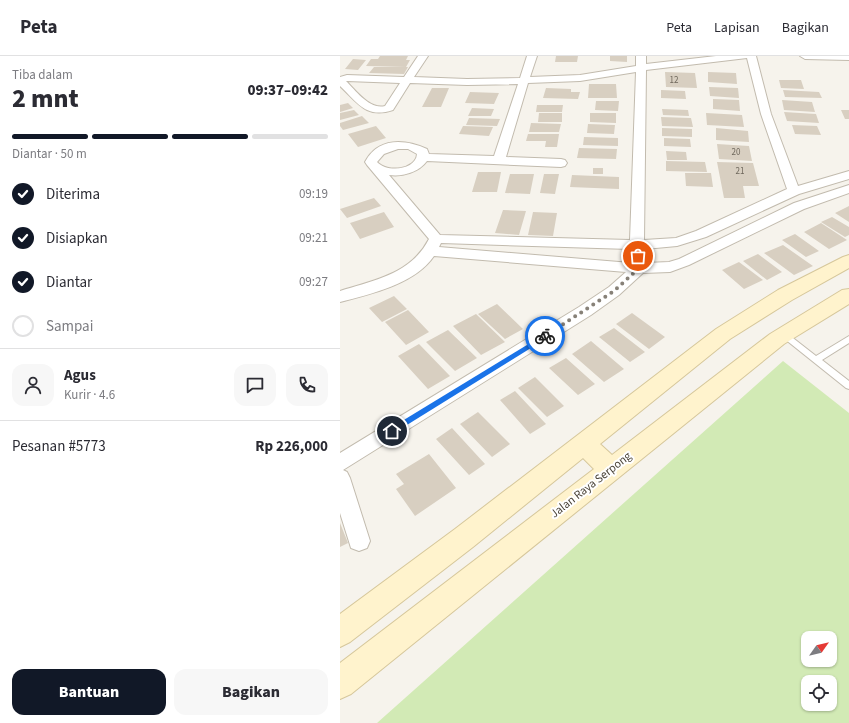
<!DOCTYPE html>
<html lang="id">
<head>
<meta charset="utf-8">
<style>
	:root { --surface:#fff; --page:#f7f7f7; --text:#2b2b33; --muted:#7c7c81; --line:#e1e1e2; --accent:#111827 }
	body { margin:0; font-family:"Source Sans 3",sans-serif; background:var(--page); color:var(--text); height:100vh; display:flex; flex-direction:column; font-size:15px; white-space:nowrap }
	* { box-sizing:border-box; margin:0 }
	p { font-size:13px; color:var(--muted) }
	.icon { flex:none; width:22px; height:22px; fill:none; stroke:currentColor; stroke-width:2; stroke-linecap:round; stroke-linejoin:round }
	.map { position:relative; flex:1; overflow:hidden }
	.panel { display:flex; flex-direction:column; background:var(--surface); width:340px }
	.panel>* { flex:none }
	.needle { width:26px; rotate:56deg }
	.buttons { position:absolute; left:461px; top:575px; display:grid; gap:8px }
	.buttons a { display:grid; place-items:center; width:36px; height:36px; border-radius:8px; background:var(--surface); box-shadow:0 1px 3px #0004; font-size:20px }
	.pin { position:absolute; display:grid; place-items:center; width:34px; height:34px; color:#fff; margin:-17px; border:2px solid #fff; border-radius:50%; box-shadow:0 1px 4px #0007 }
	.courier { position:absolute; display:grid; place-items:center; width:40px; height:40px; margin:-20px; border:3px solid #1a73e8; border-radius:50%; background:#fff; color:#222; box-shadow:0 1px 5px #0007 }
	.head em { font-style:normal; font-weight:800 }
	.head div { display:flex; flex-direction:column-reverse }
	.head { display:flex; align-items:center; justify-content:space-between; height:68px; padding:0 12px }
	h1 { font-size:26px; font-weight:800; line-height:30px }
	.bar { display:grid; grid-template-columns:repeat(4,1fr); gap:6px 4px; align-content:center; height:48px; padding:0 12px }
	.bar i { height:5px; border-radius:3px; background:var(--line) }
	.bar .active { background:var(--accent) }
	.bar p { grid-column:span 4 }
	.line { display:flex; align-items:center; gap:10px; padding:0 12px; border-top:1px solid var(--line) }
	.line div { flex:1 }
	.round { display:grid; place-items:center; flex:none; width:42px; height:42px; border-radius:12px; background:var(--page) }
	ol { padding:0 12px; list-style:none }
	li { display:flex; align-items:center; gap:12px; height:44px }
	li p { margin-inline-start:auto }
	li .icon { padding:4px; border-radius:50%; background:var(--accent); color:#fff; stroke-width:4 }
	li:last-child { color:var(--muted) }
	li i { width:22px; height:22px; border:2px solid var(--line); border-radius:50% }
	.button { display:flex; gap:8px; margin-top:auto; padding:8px 12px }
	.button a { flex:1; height:46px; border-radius:12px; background:var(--accent); color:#fff; font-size:16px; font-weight:800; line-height:46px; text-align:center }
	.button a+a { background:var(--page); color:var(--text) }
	header { display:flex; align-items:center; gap:24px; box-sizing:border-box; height:56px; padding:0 20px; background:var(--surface); border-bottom:1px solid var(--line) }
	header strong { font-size:19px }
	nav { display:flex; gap:22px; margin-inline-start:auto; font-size:14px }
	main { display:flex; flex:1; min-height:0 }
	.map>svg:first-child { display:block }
</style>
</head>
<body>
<header>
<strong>Peta</strong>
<nav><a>Peta</a><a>Lapisan</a><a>Bagikan</a></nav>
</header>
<main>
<section class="panel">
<div class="head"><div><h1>2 mnt</h1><p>Tiba dalam</p></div><em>09:37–09:42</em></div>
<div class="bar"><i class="active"></i><i class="active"></i><i class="active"></i><i></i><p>Diantar · 50 m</p></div>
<ol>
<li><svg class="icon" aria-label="check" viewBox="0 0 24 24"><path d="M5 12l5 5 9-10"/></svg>Diterima<p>09:19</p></li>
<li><svg class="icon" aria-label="check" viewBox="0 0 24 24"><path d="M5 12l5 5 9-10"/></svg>Disiapkan<p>09:21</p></li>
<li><svg class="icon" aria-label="check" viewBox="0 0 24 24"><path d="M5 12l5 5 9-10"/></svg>Diantar<p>09:27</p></li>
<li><i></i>Sampai</li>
</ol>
<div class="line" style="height:72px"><a class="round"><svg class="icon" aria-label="person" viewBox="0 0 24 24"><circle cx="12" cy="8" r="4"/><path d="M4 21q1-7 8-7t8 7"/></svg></a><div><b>Agus</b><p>Kurir · 4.6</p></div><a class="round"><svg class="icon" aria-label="chat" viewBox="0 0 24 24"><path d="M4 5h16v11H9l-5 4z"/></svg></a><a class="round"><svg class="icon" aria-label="phone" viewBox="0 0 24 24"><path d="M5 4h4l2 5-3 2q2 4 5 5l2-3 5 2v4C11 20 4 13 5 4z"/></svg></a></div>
<div class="line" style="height:52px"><div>Pesanan #5773</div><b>Rp 226,000</b></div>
<div class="button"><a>Bantuan</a><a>Bagikan</a></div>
</section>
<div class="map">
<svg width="509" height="667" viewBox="0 0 509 667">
	<rect width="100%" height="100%" fill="#f6f3ec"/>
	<path fill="#d2eab5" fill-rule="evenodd" d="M443,305l66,52v310h-472zM468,582h22v22h-22zM468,626h22v22h-22z"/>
	<path fill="#d8cfc1" d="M40,0h28l-2,4h4l-4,7 -40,-1 5,-7h7z
		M216,0h22l-1,6h-22z
		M270,0h17v6l-17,-1z
		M13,3l13,1 -8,10 -13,-1z
		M34,11h34l-4,7 -35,-1z
		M325,16l30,1 2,15 -31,-1z
		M368,16l28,1 1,11 -29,-2z
		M439,24h22l3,9 -23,-1z
		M249,28h27l1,14h-29z
		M369,31l29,1 1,10 -29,-2z
		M92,32h17l-8,19h-19z
		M206,32l25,1v3h9l-2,7 -35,-1z
		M321,34l24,1 1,8 -25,-1z
		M443,34l36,2 3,6 -37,-1z
		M130,36l29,1 -5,11 -29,-1z
		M373,43l26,1 1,11 -27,-2z
		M442,44l30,2 3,10 -31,-2z
		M256,45h23l-1,10 -23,-1z
		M8,47l5,5 -13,4v-7z
		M197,49h26l-1,7h-26z
		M132,52l22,1 -3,7h-23z
		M322,53l26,1 1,6 -26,-1z
		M14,54l5,5 -19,5v-7z
		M501,54h8v9h-4z
		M444,56l32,2 3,9 -32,-2z
		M199,57h23v9h-24z
		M250,57h26v10l-26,-1z
		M366,57l36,2 2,12 -37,-2z
		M22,60l7,7 -26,7 -3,-4v-3z
		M321,61l30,1 2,9 -31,-1z
		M129,62l31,1 -3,7 -31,-1z
		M191,67l30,1 -2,8h-30z
		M248,68l27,1 -1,9 -27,-1z
		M452,69l25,1 4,9 -26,-1z
		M36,70l10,12 -28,9 -10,-13z
		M123,70l30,1 -4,9 -30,-2z
		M322,72l30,1v8l-30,-1z
		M376,72l32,3 1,11 -33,-2z
		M188,78h31l-2,13h-12l1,-6h-20z
		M244,81l34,1v8l-35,-1z
		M324,82l26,1 1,8 -27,-1z
		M377,88l32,2 3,15 -33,-2z
		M239,92l38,1 -1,10 -39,-1z
		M326,95l20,1 1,8h-20z
		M326,105l39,1 2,10 -41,-1z
		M377,106l36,1 6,23h-16l2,12h-21z
		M253,112h10v6h-10z
		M138,116h23l-4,20h-25z
		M345,117h26l2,14 -27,-1z
		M170,118h24l-4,20 -25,-1z
		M204,118h15l-4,20 -15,-1z
		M232,119l47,2v12l-49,-2z
		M34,142l7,8 -34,12 -7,-9z
		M509,150v16l-14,-9z
		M163,154l23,1 -7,24 -24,-2z
		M44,156l10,15 -34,12 -10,-16z
		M193,156l24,1 -4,23 -25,-1z
		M492,161l17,10v8l-4,2 -24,-15z
		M481,167l26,17 -18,9 -25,-17z
		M455,178l24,17 -13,6 -24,-17z
		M443,189l30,21 -19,9 -30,-22z
		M418,198l24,18 -15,8 -24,-19z
		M399,206l24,18 -19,9 -22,-19z
		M54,240l13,13 -25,13 -13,-14z
		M157,248l26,25 -18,10 -27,-25z
		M68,254l21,22 -23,13 -21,-23z
		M292,257l33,24 -16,12 -33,-25z
		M136,258l29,28 -24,13 -28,-29z
		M274,272l31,24 -15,10 -31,-25z
		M108,274l29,28 -22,13 -29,-29z
		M251,285l33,28 -20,13 -32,-28z
		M79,288l31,32 -22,13 -30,-33z
		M226,302l29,26 -17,11 -29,-27z
		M195,321l29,29 -17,11 -29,-29z
		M175,335l31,33 -16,10 -30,-34z
		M138,356l32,32 -18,13 -32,-33z
		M112,372l33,36 -16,11 -33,-36z
		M89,398l27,34 -41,28 -19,-27 8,-5 -8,-10z
		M0,467l8,20 -8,4z"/>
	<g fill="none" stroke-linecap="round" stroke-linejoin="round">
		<defs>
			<path id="service" d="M444,275l32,25 33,-20v7l-27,17 27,21v8l-3,-1 -65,-52 -1,-2z"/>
			<path id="minor" d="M78,0h10l-14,21 53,2 53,-1 7,-22h10l-7,21 50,-2 56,-9v-10h10v8l70,-8h40l15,58 27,72 51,-15v8l-50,15 -93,43 -29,9 -32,3 1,14 23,-1 10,-3 115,-56 55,-18v8l-45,16 -115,56 -19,7 -27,1 -24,22 -28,20 -248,155 4,2 3,6 20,63 -3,7 -8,3 -8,-3 -11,-35v-60l239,-146 30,-20 17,-15 -192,-16c-19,28 -63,38 -94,46v-11c35,-11 71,-17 89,-52l-62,-74 -2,-3c13,-25 40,-23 62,-13l2,5 65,2 24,-72 -51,1 -57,-2 -17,27c-27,9 -35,-7 -53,-24v-9l7,-2 57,2zM407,2l14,56 26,75 -91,42 -20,7 -32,2 2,-170zM296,16l-6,168 -190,-5 -51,-60c14,2 30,-3 38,-14l134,6 4,-1 2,-3 -2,-3 -4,-1 -55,-2 22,-74 52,-2zM6,25h1l53,2 -15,23c-15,4 -29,-15 -39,-25zM58,93h10l9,5c-1,16 -30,19 -40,8l7,-8zM101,187l189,6 1,14 -192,-16z
				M460,0h49v4l-44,-1z"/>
			<path id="secondary" d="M509,199v13l-57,32 -62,39 -130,105 12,11 158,-121 72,-44 7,-1v15l-65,40 -433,350 -11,5v-36l254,-194 -11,-11 -110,89 -123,95 -10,5v-33l115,-85 261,-200 62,-39 65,-33z"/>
		</defs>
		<use href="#service" stroke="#c2bbae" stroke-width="2"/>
		<use href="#minor" stroke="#c2bbae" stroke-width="2"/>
		<use href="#secondary" stroke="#d6c79b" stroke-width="2"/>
		<use href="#service" fill="#fff" fill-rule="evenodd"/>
		<use href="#minor" fill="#fff" fill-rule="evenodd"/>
		<use href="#secondary" fill="#fff3cd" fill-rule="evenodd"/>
	</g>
	<path fill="#1a73e8" d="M205,278l3,2 -1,2 -153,95h-5v-4z"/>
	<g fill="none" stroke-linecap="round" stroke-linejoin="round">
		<path stroke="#878178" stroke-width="4" stroke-dasharray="0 7.2" d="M205,280l69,-45 25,-23 -1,-12"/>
	</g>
	<g text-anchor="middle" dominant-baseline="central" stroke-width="4" stroke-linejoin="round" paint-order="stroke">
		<g font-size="9" fill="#6e675b">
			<text x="334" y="24">12</text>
			<text x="396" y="96">20</text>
			<text x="400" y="115">21</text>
		</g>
		<g font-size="12" fill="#4b4439" stroke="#fff">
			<text transform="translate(251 429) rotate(-38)">Jalan Raya Serpong</text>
		</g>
	</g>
</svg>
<div class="buttons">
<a><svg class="needle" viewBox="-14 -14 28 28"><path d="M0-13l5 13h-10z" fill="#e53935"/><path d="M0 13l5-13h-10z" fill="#7c7c81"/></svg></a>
<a><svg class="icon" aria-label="locate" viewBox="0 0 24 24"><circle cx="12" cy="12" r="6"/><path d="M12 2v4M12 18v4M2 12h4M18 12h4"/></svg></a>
</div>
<div class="pin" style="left:298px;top:200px;background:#ea580c"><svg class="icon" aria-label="bag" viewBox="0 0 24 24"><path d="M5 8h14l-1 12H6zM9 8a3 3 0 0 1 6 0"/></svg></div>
<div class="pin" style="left:52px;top:375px;background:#1f2937"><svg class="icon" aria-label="home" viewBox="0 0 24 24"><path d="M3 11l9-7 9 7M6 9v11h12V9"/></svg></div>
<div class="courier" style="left:205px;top:280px"><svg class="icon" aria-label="bike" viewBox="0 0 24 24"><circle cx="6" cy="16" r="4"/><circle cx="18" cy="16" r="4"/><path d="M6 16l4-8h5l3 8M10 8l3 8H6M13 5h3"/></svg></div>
</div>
</main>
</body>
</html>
